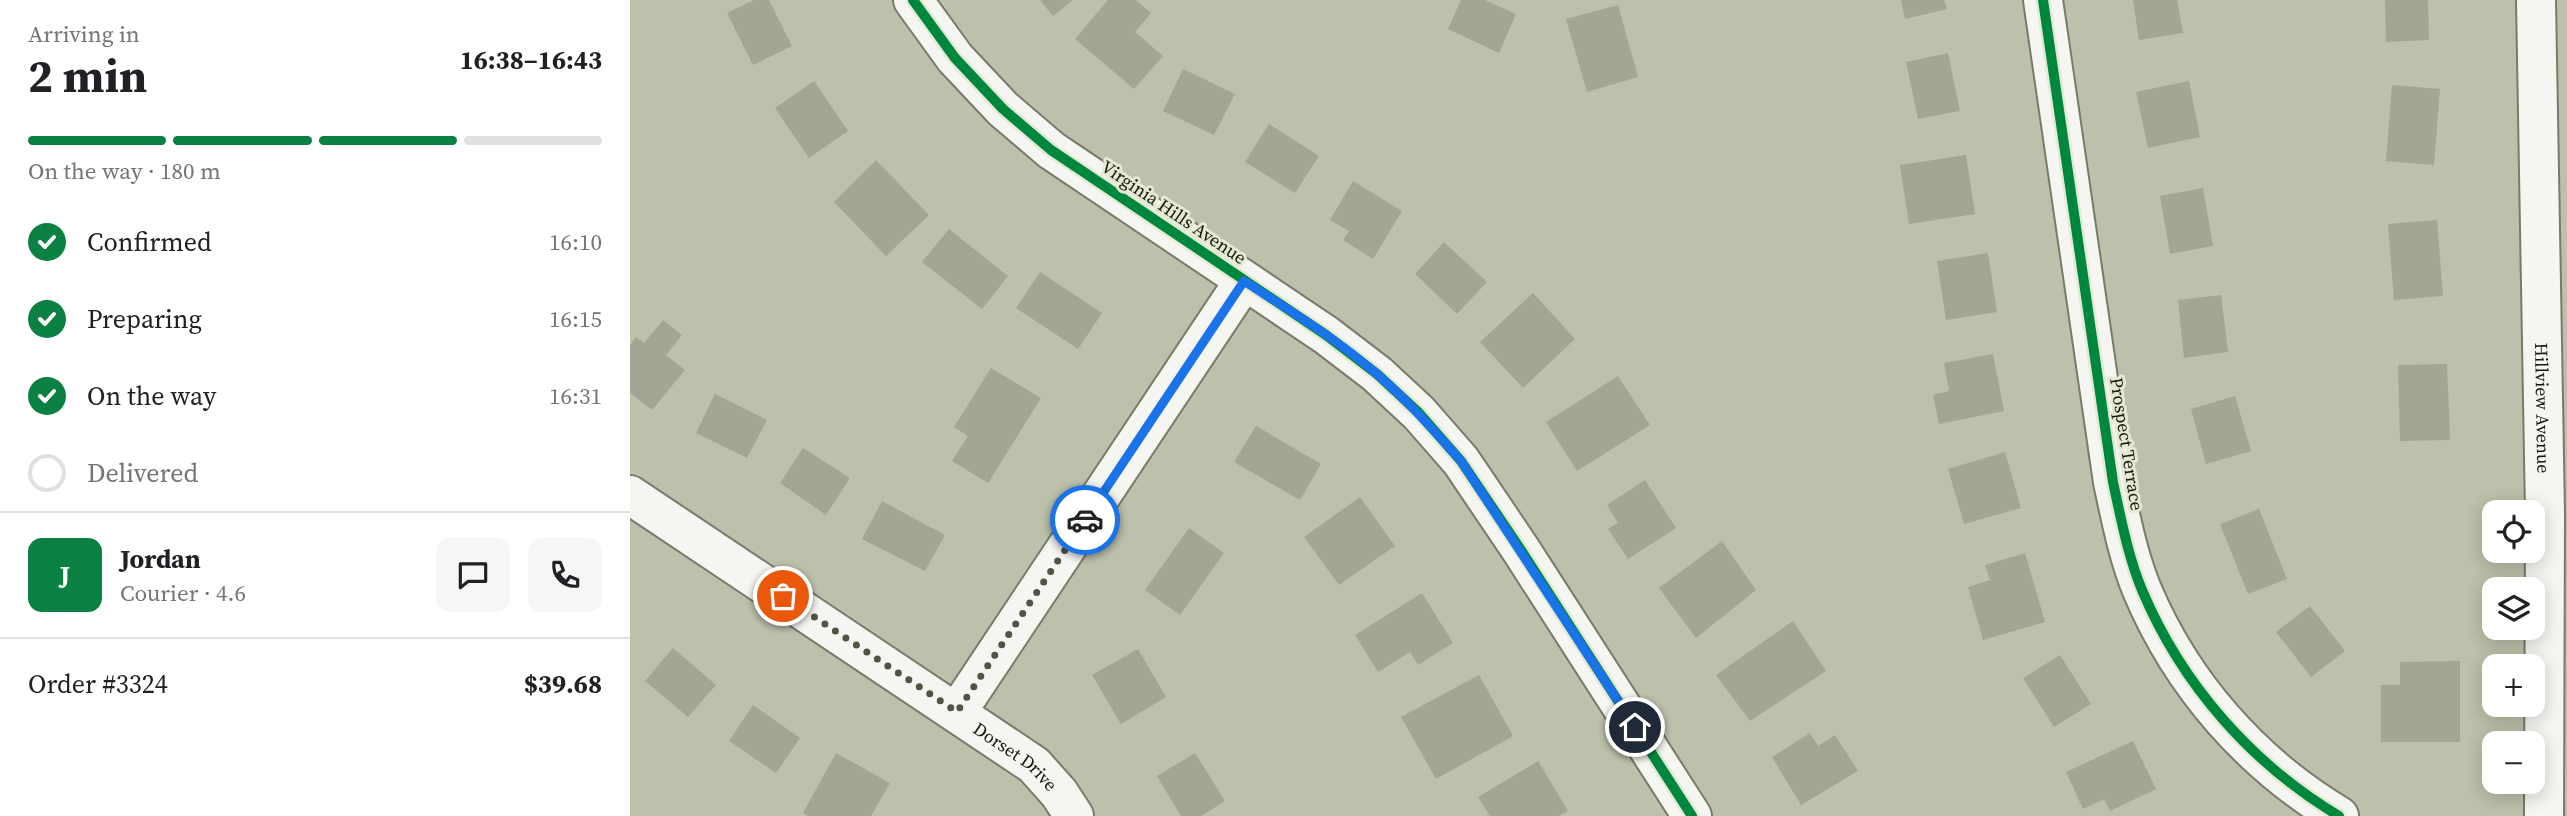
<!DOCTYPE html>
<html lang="en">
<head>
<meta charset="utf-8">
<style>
	:root { --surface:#fff; --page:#f6f6f6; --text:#202124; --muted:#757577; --line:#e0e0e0; --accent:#0b8043 }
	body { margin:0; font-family:"Source Serif 4",serif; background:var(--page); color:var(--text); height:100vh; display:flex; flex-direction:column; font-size:26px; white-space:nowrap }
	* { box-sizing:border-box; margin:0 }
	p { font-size:23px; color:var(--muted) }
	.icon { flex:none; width:38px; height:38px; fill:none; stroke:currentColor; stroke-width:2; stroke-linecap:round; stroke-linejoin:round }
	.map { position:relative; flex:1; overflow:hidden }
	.sheet { display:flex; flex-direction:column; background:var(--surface); width:630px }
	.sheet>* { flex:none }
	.fabs { position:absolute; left:1852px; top:500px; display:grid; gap:14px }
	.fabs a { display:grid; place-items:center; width:63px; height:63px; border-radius:14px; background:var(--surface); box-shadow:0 4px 18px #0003; font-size:35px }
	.pin { position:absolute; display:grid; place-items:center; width:60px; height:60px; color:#fff; margin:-30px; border:4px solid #fff; border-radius:50%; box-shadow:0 2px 7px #0007 }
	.courier { position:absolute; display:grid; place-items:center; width:70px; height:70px; margin:-35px; border:5px solid #1a73e8; border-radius:50%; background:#fff; color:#222; box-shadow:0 2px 9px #0007 }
	.headline em { font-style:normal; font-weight:700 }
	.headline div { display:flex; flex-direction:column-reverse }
	.headline { display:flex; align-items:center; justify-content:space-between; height:119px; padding:0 28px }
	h1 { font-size:46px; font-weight:700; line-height:52px }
	.bar { display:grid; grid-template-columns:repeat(4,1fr); gap:10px 7px; align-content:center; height:84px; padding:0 28px }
	.bar i { height:9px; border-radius:5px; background:var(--line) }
	.bar .selected { background:var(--accent) }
	.bar p { grid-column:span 4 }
	.line { display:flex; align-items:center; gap:18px; padding:0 28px; border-top:2px solid var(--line) }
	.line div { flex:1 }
	.round { display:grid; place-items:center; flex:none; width:74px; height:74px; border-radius:14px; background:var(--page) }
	ol { padding:0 28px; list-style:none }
	li { display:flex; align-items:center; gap:21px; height:77px }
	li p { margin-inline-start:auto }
	li .icon { padding:7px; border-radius:50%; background:var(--accent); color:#fff; stroke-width:4 }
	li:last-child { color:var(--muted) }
	li i { width:38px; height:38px; border:4px solid var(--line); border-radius:50% }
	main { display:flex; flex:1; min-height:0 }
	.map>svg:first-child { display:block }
</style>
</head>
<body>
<main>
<section class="sheet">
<div class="headline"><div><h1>2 min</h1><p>Arriving in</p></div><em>16:38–16:43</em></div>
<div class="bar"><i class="selected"></i><i class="selected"></i><i class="selected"></i><i></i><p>On the way · 180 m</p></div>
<ol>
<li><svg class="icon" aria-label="check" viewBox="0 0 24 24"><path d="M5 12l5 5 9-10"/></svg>Confirmed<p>16:10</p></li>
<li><svg class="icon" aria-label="check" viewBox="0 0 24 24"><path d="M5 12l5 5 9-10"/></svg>Preparing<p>16:15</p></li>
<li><svg class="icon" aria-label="check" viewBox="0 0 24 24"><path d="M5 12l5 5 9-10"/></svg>On the way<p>16:31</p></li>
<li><i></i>Delivered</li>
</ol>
<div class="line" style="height:126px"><b class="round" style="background:var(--accent);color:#fff">J</b><div><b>Jordan</b><p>Courier · 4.6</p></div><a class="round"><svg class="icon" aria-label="chat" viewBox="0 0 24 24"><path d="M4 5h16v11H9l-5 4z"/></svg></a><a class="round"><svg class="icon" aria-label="phone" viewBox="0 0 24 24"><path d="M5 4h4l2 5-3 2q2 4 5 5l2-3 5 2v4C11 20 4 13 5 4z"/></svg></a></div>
<div class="line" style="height:91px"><div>Order #3324</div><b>$39.68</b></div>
</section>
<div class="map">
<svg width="1937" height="816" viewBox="0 0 1937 816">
	<rect width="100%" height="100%" fill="#bcc1ab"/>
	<path fill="#a2a694" d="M124,0h15l23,46 -39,19 -26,-52z
		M410,0h33l-20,16z
		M478,0h28l15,13 -16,19 28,24 -29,33 -59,-50z
		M831,0h24l31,14 -17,39 -51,-24z
		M1271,0h43l3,9 -42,10z
		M1503,0h44l6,33 -44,7z
		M1755,0h43l1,40 -43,2z
		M988,5l20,72 -51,15 -21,-73z
		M1318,53l12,58 -42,8 -12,-57z
		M553,69l52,25 -21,41 -51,-24z
		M184,81l34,50 -39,27 -34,-50z
		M1559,81l11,56 -52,11 -12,-56z
		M1762,85l48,4 -6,76 -48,-4z
		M639,124l50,32 -24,37 -50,-31z
		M1336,155l9,59 -66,10 -9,-59z
		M246,160l53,55 -43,41 -52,-54z
		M723,181l49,30 -29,48 -30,-19 6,-9 -19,-11z
		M1573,188l10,58 -43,8 -10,-58z
		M1807,220l6,76 -49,4 -6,-76z
		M319,229l59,47 -26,33 -60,-47z
		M814,242l43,40 -30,32 -42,-40z
		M1358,253l9,59 -51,8 -9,-59z
		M410,272l62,41 -24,36 -62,-41z
		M903,293l42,46 -52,49 -43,-46z
		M1591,295l7,57 -44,6 -6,-58z
		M33,320l19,15 -16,20 19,15 -33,40 -22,-17v-48l6,-8 8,6z
		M1363,354l11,57 -65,13 -6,-29 16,-4 -5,-28z
		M1817,364l3,76 -50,1 -2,-76z
		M361,368l50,30 -53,85 -36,-22 16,-25 -14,-9z
		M988,376l32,49 -73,46 -31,-49z
		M85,394l52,26 -20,38 -51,-25z
		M1605,396l16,55 -45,13 -15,-55z
		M626,426l65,38 -21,36 -66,-38z
		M173,448l47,30 -24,37 -46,-32z
		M1375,452l16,56 -57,16 -16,-55z
		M1015,480l31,48 -48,31 -20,-30 10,-6 -11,-18z
		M730,497l35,49 -56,39 -35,-48z
		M252,501l63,34 -20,36 -63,-32z
		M1629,509l28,70 -39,15 -28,-70z
		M559,528l35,25 -44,62 -35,-25z
		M1092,541l34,49 -60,48 -37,-50z
		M1395,553l20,69 -62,18 -15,-53 22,-7 -5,-15z
		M792,593l31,50 -35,22 -8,-13 -32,20 -23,-37z
		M1680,606l35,45 -34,26 -35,-45z
		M1163,621l33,50 -76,50 -34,-46z
		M43,648l43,37 -28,32 -43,-36z
		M508,649l28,48 -45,27 -29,-49z
		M1430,655l31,49 -37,23 -31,-49z
		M1830,661v81h-79v-57h19v-23z
		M849,675l34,61 -77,43 -35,-62z
		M123,705l47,33 -24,35 -47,-32z
		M1180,733l8,13 17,-11 23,36 -57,34 -29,-48z
		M1503,741l23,48 -46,22 -6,-12 -21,10 -17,-37z
		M206,753l54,30 -19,33h-63l-5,-3z
		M565,753l30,48 -24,15h-20l-24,-40z
		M908,761l30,50 -9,5h-69l-12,-19z"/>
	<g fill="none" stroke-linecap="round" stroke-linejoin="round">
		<defs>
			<g id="minor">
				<path d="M283,0l42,58 48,51 48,41 275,185 51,39 42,39 42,48 60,89 171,266"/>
				<path d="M1413,0l70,482c8,37 15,74 29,108 40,95 110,174 197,226"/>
				<path id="s1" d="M1906,0l9,514 -1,302"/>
				<path id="s2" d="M0,495l404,270 25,28 15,23"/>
				<path d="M327,712l287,-431"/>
			</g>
		</defs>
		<use href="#minor" stroke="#777b6a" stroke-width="42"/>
		<use href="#minor" stroke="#f5f6f2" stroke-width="38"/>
		<defs>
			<path id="cycleway" d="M283,0l42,58 48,51 48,41 275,185 51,39 42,39 42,48 60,89 171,266
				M1413,0l70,482c8,37 15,74 29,108 40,95 110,174 197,226"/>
		</defs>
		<use href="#cycleway" stroke="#e4e9d4" stroke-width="15"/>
		<use href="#cycleway" stroke="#00873e" stroke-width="10"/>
	</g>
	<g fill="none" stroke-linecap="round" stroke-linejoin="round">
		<path stroke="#515442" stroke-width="7" stroke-dasharray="0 12.6" d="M153,596l174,116 128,-192"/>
		<path stroke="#1a73e8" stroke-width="9" d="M455,520l159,-239c46,30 93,58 134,94 30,26 56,56 83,86l174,266"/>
	</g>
	<g text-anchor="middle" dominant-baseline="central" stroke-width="6" stroke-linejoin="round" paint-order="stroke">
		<g font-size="18" fill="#171a0a" stroke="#e4e9d4">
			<text transform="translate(544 212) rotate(34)">Virginia Hills Avenue</text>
			<text stroke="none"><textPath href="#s1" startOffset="408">Hillview Avenue</textPath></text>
			<text transform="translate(1497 444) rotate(81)">Prospect Terrace</text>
			<text stroke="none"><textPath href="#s2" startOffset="466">Dorset Drive</textPath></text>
		</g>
	</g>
</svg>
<div class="fabs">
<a><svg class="icon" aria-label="locate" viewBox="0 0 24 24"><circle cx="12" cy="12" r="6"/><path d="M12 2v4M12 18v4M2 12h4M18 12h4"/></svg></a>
<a><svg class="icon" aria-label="layers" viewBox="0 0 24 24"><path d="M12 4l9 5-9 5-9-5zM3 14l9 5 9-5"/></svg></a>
<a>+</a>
<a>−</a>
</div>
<div class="pin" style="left:153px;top:596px;background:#ea580c"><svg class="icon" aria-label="bag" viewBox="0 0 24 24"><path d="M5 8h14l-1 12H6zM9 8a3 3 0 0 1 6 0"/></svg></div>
<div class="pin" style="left:1005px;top:727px;background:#1f2937"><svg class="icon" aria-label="home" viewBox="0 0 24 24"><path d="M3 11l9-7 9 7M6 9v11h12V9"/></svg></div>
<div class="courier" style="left:455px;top:520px"><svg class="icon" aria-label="car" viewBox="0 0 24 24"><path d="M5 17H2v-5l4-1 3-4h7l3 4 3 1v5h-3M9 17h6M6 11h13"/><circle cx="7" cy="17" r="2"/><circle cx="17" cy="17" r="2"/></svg></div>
</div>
</main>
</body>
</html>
